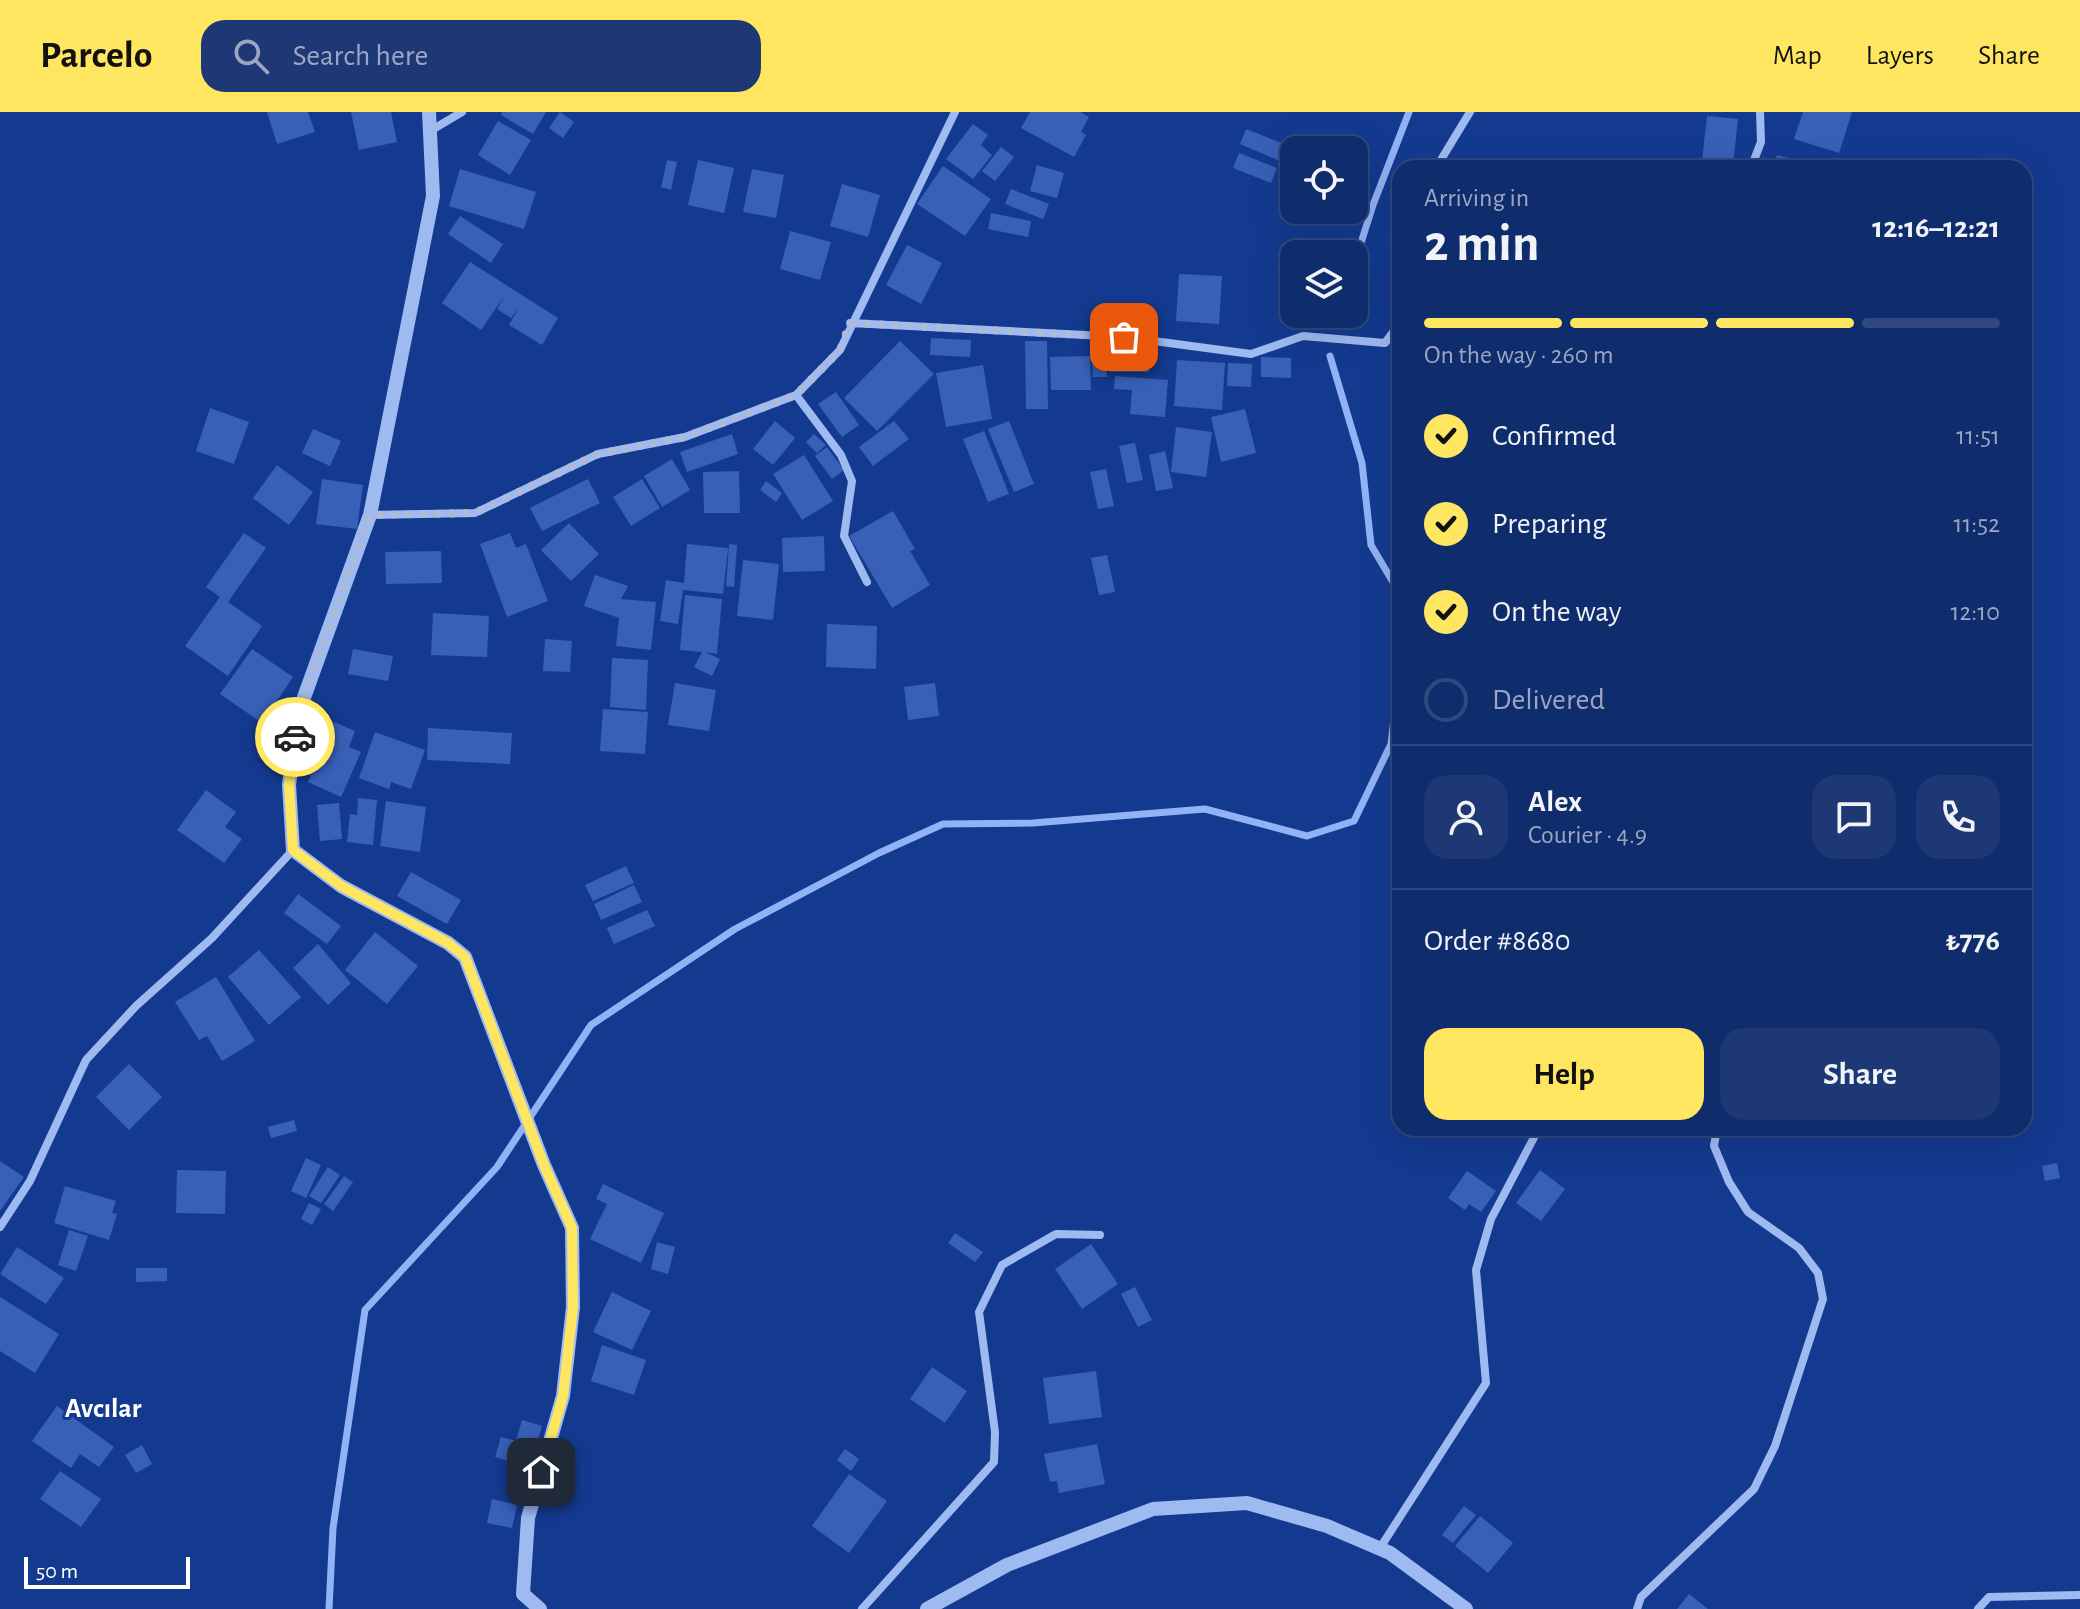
<!DOCTYPE html>
<html lang="en">
<head>
<meta charset="utf-8">
<style>
	:root { --surface:#0f2c6c; --page:#1d3874; --text:#f1f3f6; --muted:#9ba7c2; --line:#2f487f; --accent:#ffe660 }
	body { margin:0; font-family:"Alegreya Sans",sans-serif; background:var(--page); color:var(--text); height:100vh; display:flex; flex-direction:column; font-size:30px; white-space:nowrap }
	* { box-sizing:border-box; margin:0 }
	p { font-size:26px; color:var(--muted) }
	.icon { flex:none; width:44px; height:44px; fill:none; stroke:currentColor; stroke-width:2; stroke-linecap:round; stroke-linejoin:round }
	.map { position:relative; flex:1; overflow:hidden }
	.details { position:absolute; left:1392px; top:48px; width:640px; height:976px; display:flex; flex-direction:column; background:var(--surface); border-radius:24px; box-shadow:0 8px 32px #0002,0 0 0 2px var(--line) }
	.details>* { flex:none }
	.buttons { position:absolute; left:1280px; top:24px; display:grid; gap:16px }
	.buttons a { display:grid; place-items:center; width:88px; height:88px; border-radius:16px; background:var(--surface); box-shadow:0 8px 32px #0002,0 0 0 2px var(--line); font-size:40px }
	.scale { position:absolute; left:24px; bottom:20px; width:166px; box-sizing:border-box; padding-left:8px; border:4px solid #fff; border-top:0; font-size:22px; line-height:28px; white-space:nowrap; color:#fff; -webkit-text-stroke:6px #143a90; paint-order:stroke }
	.pin { position:absolute; display:grid; place-items:center; width:68px; height:68px; color:#fff; margin:-34px; border-radius:16px; box-shadow:0 4px 12px #0006 }
	.courier { position:absolute; display:grid; place-items:center; width:80px; height:80px; margin:-40px; border:6px solid #ffe660; border-radius:50%; background:#fff; color:#222; box-shadow:0 2px 10px #0007 }
	.head em { font-style:normal; font-weight:700 }
	.head div { display:flex; flex-direction:column-reverse }
	.head { display:flex; align-items:center; justify-content:space-between; height:136px; padding:0 32px }
	h1 { font-size:52px; font-weight:700; line-height:60px }
	.bar { display:grid; grid-template-columns:repeat(4,1fr); gap:12px 8px; align-content:center; height:96px; padding:0 32px }
	.bar i { height:10px; border-radius:6px; background:var(--line) }
	.bar .on { background:var(--accent) }
	.bar p { grid-column:span 4 }
	.line { display:flex; align-items:center; gap:20px; padding:0 32px; border-top:2px solid var(--line) }
	.line div { flex:1 }
	.round { display:grid; place-items:center; flex:none; width:84px; height:84px; border-radius:24px; background:var(--page) }
	ol { padding:0 32px; list-style:none }
	li { display:flex; align-items:center; gap:24px; height:88px }
	li p { margin-inline-start:auto }
	li .icon { padding:8px; border-radius:50%; background:var(--accent); color:#111; stroke-width:4 }
	li:last-child { color:var(--muted) }
	li i { width:44px; height:44px; border:4px solid var(--line); border-radius:50% }
	.button { display:flex; gap:16px; margin-top:auto; padding:16px 32px }
	.button a { flex:1; height:92px; border-radius:24px; background:var(--accent); color:#111; font-size:32px; font-weight:700; line-height:92px; text-align:center }
	.button a+a { background:var(--page); color:var(--text) }
	header { display:flex; align-items:center; gap:48px; box-sizing:border-box; height:112px; padding:0 40px; background:var(--accent); color:#111 }
	header strong { font-size:38px }
	nav { display:flex; gap:44px; margin-inline-start:auto; font-size:28px }
	.search { width:560px; height:72px; background:var(--page); display:flex; align-items:center; gap:20px; box-sizing:border-box; padding:0 28px; border-radius:24px; color:var(--muted); font-size:30px }
	.map>svg:first-child { display:block }
</style>
</head>
<body>
<header>
<strong>Parcelo</strong>
<div class="search"><svg class="icon" aria-label="search" viewBox="0 0 24 24"><circle cx="10" cy="10" r="6"/><path d="M15 15l6 6"/></svg>Search here</div>
<nav><a>Map</a><a>Layers</a><a>Share</a></nav>
</header>
<div class="map">
<svg width="2080" height="1497" viewBox="0 0 2080 1497">
	<rect width="100%" height="100%" fill="#143a90"/>
	<g fill="none" stroke-linecap="round" stroke-linejoin="round">
		<path stroke="#91b2f4" stroke-width="7" d="M1354,153l19,-60 36,-93
			M1337,209l2,-7
			M1330,244l32,107 9,82 29,49
			M329,1497l4,-81 32,-218 132,-143 94,-142 144,-96 144,-76 64,-29 90,-1 172,-14 102,27 47,-15 37,-77 9,-75"/>
	</g>
	<path fill="#3860b7" d="M267,0h41l7,20 -38,12z
		M351,0h40l6,30 -38,8z
		M502,0h44l-13,22 -32,-19z
		M560,0l14,10 -11,16 -14,-10z
		M1030,0h50l9,5 -8,15 5,3 -12,22 -53,-29z
		M1803,0h49l-13,41 -45,-14z
		M1707,4l31,3 -5,45 -31,-3z
		M498,9l33,19 -21,35 -32,-20z
		M973,12l15,11 -7,10 11,10 -19,24 -27,-20z
		M1246,17l38,15 -6,16 -38,-16z
		M1001,35l13,10 -19,24 -13,-10z
		M1239,41l38,15 -6,15 -38,-15z
		M1777,43l48,12v1h-51z
		M667,48l10,2 -6,28 -10,-3z
		M698,48l36,8 -10,45 -36,-8z
		M1037,53l27,8 -7,25 -27,-7z
		M943,54l48,33 -26,37 -48,-32z
		M460,57l76,23 -12,37 -75,-23z
		M752,57l32,6 -8,43 -33,-6z
		M842,72l38,11 -12,42 -38,-11z
		M1011,77l38,15 -6,15 -38,-15z
		M991,101l40,8 -3,16 -40,-8z
		M460,104l43,28 -12,19 -43,-29z
		M790,119l41,11 -11,38 -40,-11z
		M907,133l35,18 -21,41 -35,-19z
		M470,150l88,56 -16,27 -33,-20 10,-18 -8,11 -14,-9 8,-14 -24,35 -39,-27z
		M1179,162l43,2 -3,48 -43,-3z
		M931,226l40,2 -1,17 -40,-2z
		M900,229l34,33 -57,57 -33,-33z
		M1025,229h22l1,68h-22z
		M1092,240h14l1,25h-14z
		M1110,240h39v20h-39z
		M1090,244l1,34h-40l-1,-33z
		M1261,245l30,1v20l-30,-1z
		M1177,248l48,3 -3,47 -48,-4z
		M1228,251l24,1 -1,23 -24,-1z
		M983,253l9,54 -46,8 -10,-54z
		M1115,264l53,4 -3,37 -35,-3 2,-24 -18,-1z
		M836,280l23,33 -17,12 -24,-33z
		M210,296l39,14 -15,42 -38,-13z
		M1245,297l11,44 -35,9 -10,-45z
		M775,309l20,17 -22,27 -20,-16z
		M894,309l15,18 -36,27 -14,-19z
		M1009,309l25,63 -20,8 -26,-63z
		M1176,315l36,5 -6,45 -35,-5z
		M313,317l28,12 -11,25 -28,-13z
		M984,319l25,63 -21,8 -25,-63z
		M732,322l6,20 -51,18 -7,-20z
		M814,322l12,11 -9,8 -11,-11z
		M1135,331l8,37 -16,3 -8,-37z
		M827,335l17,23 -12,9 -17,-23z
		M1165,339l8,37 -17,3 -7,-36z
		M804,343l29,46 -31,19 -29,-46z
		M672,347l18,31 -28,17 -18,-31z
		M277,353l36,27 -24,33 -36,-27z
		M1106,357l8,37 -16,3 -8,-37z
		M739,359l1,42h-36l-1,-41z
		M322,367l41,6 -6,44 -41,-5z
		M588,367l12,24 -58,28 -12,-23z
		M642,367l18,29 -29,18 -18,-29z
		M766,369l16,12 -6,9 -16,-12z
		M893,399l22,38 -5,2 20,34 -38,23 -43,-72z
		M569,411l30,31 -28,27 -30,-31z
		M244,421l22,15 -38,54 34,24 -34,50 -43,-30 35,-49 -14,-10z
		M510,421l6,15 10,-4 22,57 -41,16 -27,-73z
		M824,424l1,35 -42,1 -1,-34z
		M687,432l41,4 -5,46 -40,-4 -5,34 -18,-3 6,-41 18,3z
		M729,432l8,1 -3,42 -8,-1z
		M441,439l1,32 -56,1 -1,-32z
		M1107,443l8,37 -16,3 -8,-37z
		M743,448l36,4 -6,56 -36,-4z
		M595,463l33,11 -7,13 35,3 -5,48 -35,-4 3,-28 -35,-12z
		M685,483l37,4 -5,55 -12,-2 15,7 -8,17 -18,-9 8,-15 -22,-2z
		M433,501l56,3 -2,41 -56,-2z
		M827,512l50,2 -1,43 -50,-2z
		M545,527l27,2 -2,31 -27,-1z
		M252,537l41,28 -31,46 -42,-29z
		M353,537l40,7 -5,25 -40,-7z
		M612,546l36,2 -2,50 -36,-3z
		M675,571l41,7 -7,41 -41,-6z
		M935,571l4,33 -31,4 -4,-33z
		M603,597l45,3 -3,42 -45,-3z
		M334,610l21,9 -6,16 12,5 -20,45 -33,-15z
		M428,616l84,5 -2,31 -83,-4z
		M375,620l50,18 -14,39 -20,-7 -2,7 -30,-11z
		M206,678l30,22 -11,15 17,12 -18,24 -47,-33z
		M358,686l19,2 -4,45 -26,-3 3,-28 7,1z
		M386,689l40,6 -6,45 -40,-6z
		M339,691l3,36 -22,2 -3,-36z
		M626,754l8,17 -41,18 -8,-16z
		M411,760l50,28 -14,24 -50,-28z
		M634,773l8,17 -41,18 -7,-16z
		M298,782l43,32 -14,18 -43,-31z
		M647,798l8,16 -41,18 -7,-16z
		M375,820l43,34 -31,38 -42,-34z
		M318,832l33,39 -23,22 -35,-37z
		M259,838l42,47 -32,28 -41,-48z
		M216,865l39,64 -33,20 -15,-25 -8,4 -24,-38z
		M129,952l33,33 -33,33 -33,-33z
		M294,1008l3,11 -26,7 -3,-11z
		M306,1046l15,7 -15,33 -15,-7z
		M0,1049l24,16 -24,34z
		M2057,1051l3,15 -15,3 -3,-15z
		M328,1055l12,8 -19,28 -12,-7z
		M177,1058l49,1 -1,43 -49,-1z
		M1540,1058l25,19 -24,32 -25,-18z
		M1467,1059l29,20 -15,21 -12,-8 -4,6 -17,-12z
		M344,1064l9,6 -20,29 -9,-7z
		M603,1072l61,29 -23,50 -51,-24 17,-35 -11,-5z
		M65,1074l51,15 -4,12 5,1 -8,26 -55,-17z
		M309,1091l12,6 -9,16 -11,-6z
		M69,1118l19,6 -12,35 -18,-6z
		M955,1121l28,19 -8,10 -27,-19z
		M657,1130l18,5 -7,27 -17,-5z
		M1091,1132l27,40 -36,25 -27,-40z
		M17,1135l47,31 -18,26 -46,-30z
		M136,1156h31v13l-31,1z
		M1135,1175l17,33 -14,7 -17,-33z
		M612,1180l39,19 -19,39 -39,-18z
		M0,1185l59,37 -24,39 -35,-22z
		M602,1233l44,15 -12,35 -43,-14z
		M932,1255l35,24 -22,32 -35,-24z
		M1096,1259l6,46 -53,7 -6,-46z
		M57,1294l57,41 -15,20 -19,-13 -9,14 -39,-27z
		M522,1308l20,6 -9,29 -9,-3 -4,13 -25,-8 6,-20 15,4z
		M1097,1332l8,40 -46,9 -2,-12 -7,1 -6,-28z
		M142,1333l10,19 -16,9 -11,-18z
		M845,1337l14,10 -8,12 -14,-11z
		M60,1359l41,28 -20,28 -41,-28z
		M849,1362l38,27 -38,52 -37,-27z
		M492,1387l25,6 -5,23 -25,-5z
		M1464,1394l12,9 -23,28 -11,-8z
		M1480,1404l33,27 -25,30 -33,-27z
		M1689,1482l19,15h-31z"/>
	<g fill="none" stroke-linecap="round" stroke-linejoin="round">
		<path stroke="#9fbaf1" stroke-width="8" d="M430,19l32,-19
			M1436,56l34,-56
			M1751,56l10,-26 -1,-30
			M850,211l274,14 127,17 52,-18 82,7 15,-20
			M796,283l45,60 11,26 -8,55 23,46
			M370,403l105,-2 123,-59 87,-17 111,-42 44,-45 115,-238
			M0,1115l30,-46 56,-121 50,-54 76,-68 81,-88
			M1380,1436l106,-165 -10,-113 15,-51 48,-91
			M862,1497l132,-147 1,-30 -16,-120 23,-47 54,-31 44,1
			M1637,1497l4,-12 113,-108 21,-43 48,-147 -5,-26 -19,-25 -51,-36 -19,-30 -15,-36 3,-18
			M1978,1497l11,-12 91,-2"/>
		<path stroke="#9fbaf1" stroke-width="14" d="M429,0l4,84 -63,319 -72,199 -9,71 4,65 48,36 107,57 17,14 79,208 28,63 1,79 -10,89 -35,122 -5,76 17,15
			M927,1497l80,-44 146,-56 94,-6 80,23 63,27 76,56"/>
	</g>
	<g fill="none" stroke-linecap="round" stroke-linejoin="round">
		<path stroke="#adbad8" stroke-width="8" stroke-dasharray="0 14.4" d="M295,625l3,-23 72,-199 105,-2 123,-59 87,-17 111,-42 44,-45 10,-27 274,14"/>
		<path stroke="#ffe660" stroke-width="10" d="M295,625l-6,48 4,65 48,36 107,57 17,14 79,208 28,63 1,79 -10,89 -22,76"/>
	</g>
	<g text-anchor="middle" dominant-baseline="central" stroke-width="6" stroke-linejoin="round" paint-order="stroke">
		<g font-size="28" font-weight="bold" fill="#fff" stroke="#143a90">
			<text x="103" y="1297">Avcılar</text>
		</g>
	</g>
</svg>
<div class="buttons">
<a><svg class="icon" aria-label="locate" viewBox="0 0 24 24"><circle cx="12" cy="12" r="6"/><path d="M12 2v4M12 18v4M2 12h4M18 12h4"/></svg></a>
<a><svg class="icon" aria-label="layers" viewBox="0 0 24 24"><path d="M12 4l9 5-9 5-9-5zM3 14l9 5 9-5"/></svg></a>
</div>
<div class="scale">50 m</div>
<div class="pin" style="left:1124px;top:225px;background:#ea580c"><svg class="icon" aria-label="bag" viewBox="0 0 24 24"><path d="M5 8h14l-1 12H6zM9 8a3 3 0 0 1 6 0"/></svg></div>
<div class="pin" style="left:541px;top:1360px;background:#1f2937"><svg class="icon" aria-label="home" viewBox="0 0 24 24"><path d="M3 11l9-7 9 7M6 9v11h12V9"/></svg></div>
<div class="courier" style="left:295px;top:625px"><svg class="icon" aria-label="car" viewBox="0 0 24 24"><path d="M5 17H2v-5l4-1 3-4h7l3 4 3 1v5h-3M9 17h6M6 11h13"/><circle cx="7" cy="17" r="2"/><circle cx="17" cy="17" r="2"/></svg></div>
<section class="details">
<div class="head"><div><h1>2 min</h1><p>Arriving in</p></div><em>12:16–12:21</em></div>
<div class="bar"><i class="on"></i><i class="on"></i><i class="on"></i><i></i><p>On the way · 260 m</p></div>
<ol>
<li><svg class="icon" aria-label="check" viewBox="0 0 24 24"><path d="M5 12l5 5 9-10"/></svg>Confirmed<p>11:51</p></li>
<li><svg class="icon" aria-label="check" viewBox="0 0 24 24"><path d="M5 12l5 5 9-10"/></svg>Preparing<p>11:52</p></li>
<li><svg class="icon" aria-label="check" viewBox="0 0 24 24"><path d="M5 12l5 5 9-10"/></svg>On the way<p>12:10</p></li>
<li><i></i>Delivered</li>
</ol>
<div class="line" style="height:144px"><a class="round"><svg class="icon" aria-label="person" viewBox="0 0 24 24"><circle cx="12" cy="8" r="4"/><path d="M4 21q1-7 8-7t8 7"/></svg></a><div><b>Alex</b><p>Courier · 4.9</p></div><a class="round"><svg class="icon" aria-label="chat" viewBox="0 0 24 24"><path d="M4 5h16v11H9l-5 4z"/></svg></a><a class="round"><svg class="icon" aria-label="phone" viewBox="0 0 24 24"><path d="M5 4h4l2 5-3 2q2 4 5 5l2-3 5 2v4C11 20 4 13 5 4z"/></svg></a></div>
<div class="line" style="height:104px"><div>Order #8680</div><b>₺776</b></div>
<div class="button"><a>Help</a><a>Share</a></div>
</section>
</div>
</body>
</html>
